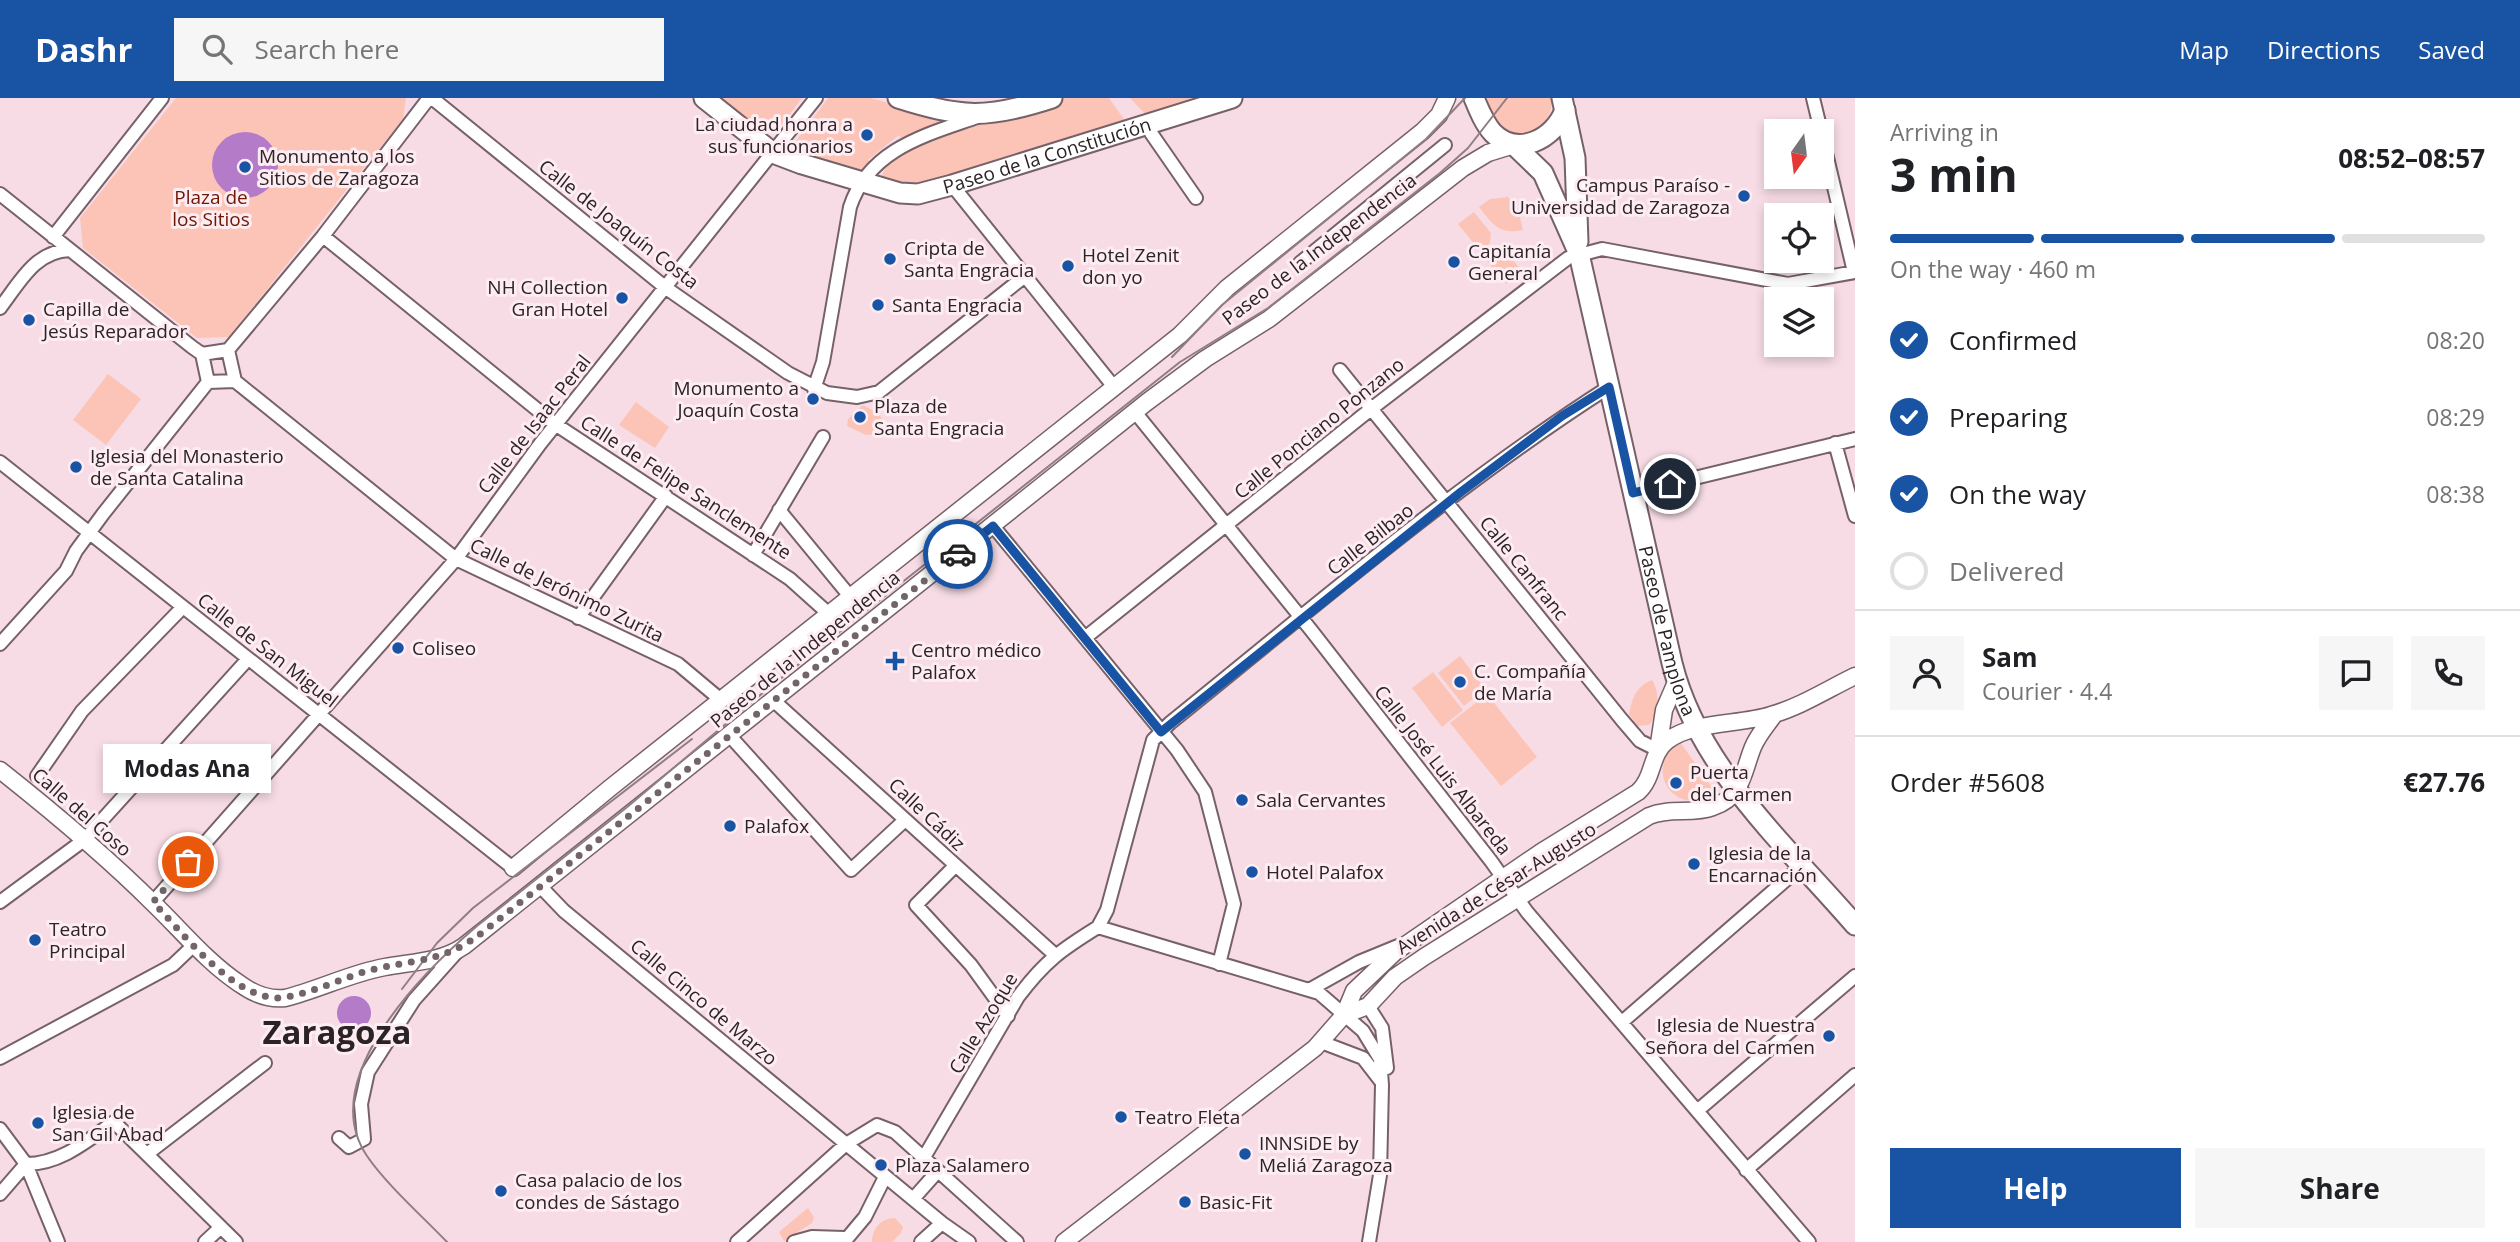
<!DOCTYPE html>
<html lang="en">
<head>
<meta charset="utf-8">
<style>
	:root { --surface:#fff; --page:#f6f6f6; --text:#202124; --muted:#757577; --line:#e0e0e0; --accent:#1953a4 }
	body { margin:0; font-family:"Open Sans",sans-serif; background:var(--page); color:var(--text); height:100vh; display:flex; flex-direction:column; font-size:26px; white-space:nowrap }
	* { box-sizing:border-box; margin:0 }
	p { font-size:23px; color:var(--muted) }
	.icon { flex:none; width:38px; height:38px; fill:none; stroke:currentColor; stroke-width:2; stroke-linecap:round; stroke-linejoin:round }
	.map { position:relative; flex:1; overflow:hidden }
	.side { display:flex; flex-direction:column; background:var(--surface); width:665px }
	.side>* { flex:none }
	.needle { width:46px; rotate:194deg }
	.fabs { position:absolute; left:1764px; top:21px; display:grid; gap:14px }
	.fabs a { display:grid; place-items:center; width:70px; height:70px; border-radius:0px; background:var(--surface); box-shadow:0 4px 10px #0003; font-size:35px }
	.pin { position:absolute; display:grid; place-items:center; width:60px; height:60px; color:#fff; margin:-30px; border:4px solid #fff; border-radius:50%; box-shadow:0 2px 7px #0007 }
	.courier { position:absolute; display:grid; place-items:center; width:70px; height:70px; margin:-35px; border:5px solid #1953a4; border-radius:50%; background:#fff; color:#222; box-shadow:0 2px 9px #0007 }
	.bubble { position:absolute; height:49px; border-radius:0px; background:var(--surface); box-shadow:0 4px 10px #0003; font-size:23px; font-weight:700; line-height:49px; text-align:center }
	.head em { font-style:normal; font-weight:700 }
	.head div { display:flex; flex-direction:column-reverse }
	.head { display:flex; align-items:center; justify-content:space-between; height:119px; padding:0 35px }
	h1 { font-size:46px; font-weight:700; line-height:52px }
	.bar { display:grid; grid-template-columns:repeat(4,1fr); gap:10px 7px; align-content:center; height:84px; padding:0 35px }
	.bar i { height:9px; border-radius:5px; background:var(--line) }
	.bar .selected { background:var(--accent) }
	.bar p { grid-column:span 4 }
	.line { display:flex; align-items:center; gap:18px; padding:0 35px; border-top:2px solid var(--line) }
	.line div { flex:1 }
	.round { display:grid; place-items:center; flex:none; width:74px; height:74px; border-radius:0px; background:var(--page) }
	ol { padding:0 35px; list-style:none }
	li { display:flex; align-items:center; gap:21px; height:77px }
	li p { margin-inline-start:auto }
	li .icon { padding:7px; border-radius:50%; background:var(--accent); color:#fff; stroke-width:4 }
	li:last-child { color:var(--muted) }
	li i { width:38px; height:38px; border:4px solid var(--line); border-radius:50% }
	.primary-button { display:flex; gap:14px; margin-top:auto; padding:14px 35px }
	.primary-button a { flex:1; height:80px; border-radius:0px; background:var(--accent); color:#fff; font-size:28px; font-weight:700; line-height:80px; text-align:center }
	.primary-button a+a { background:var(--page); color:var(--text) }
	header { display:flex; align-items:center; gap:42px; box-sizing:border-box; height:98px; padding:0 35px; background:var(--accent); color:#fff }
	header strong { font-size:33px }
	nav { display:flex; gap:38px; margin-inline-start:auto; font-size:24px }
	.search { width:490px; height:63px; background:var(--page); display:flex; align-items:center; gap:18px; box-sizing:border-box; padding:0 24px; border-radius:0px; color:var(--muted); font-size:26px }
	main { display:flex; flex:1; min-height:0 }
	.map>svg:first-child { display:block }
</style>
</head>
<body>
<header>
<strong>Dashr</strong>
<div class="search"><svg class="icon" aria-label="search" viewBox="0 0 24 24"><circle cx="10" cy="10" r="6"/><path d="M15 15l6 6"/></svg>Search here</div>
<nav><a>Map</a><a>Directions</a><a>Saved</a></nav>
</header>
<main>
<div class="map">
<svg width="1855" height="1144" viewBox="0 0 1855 1144">
	<rect width="100%" height="100%" fill="#f7dce5"/>
	<path fill="#fcc4b6" d="M176,0h230l-3,21 -174,218 -32,1 -114,-90 -3,-30z
		M714,0h88c-13,16 -22,37 -45,35z
		M828,0h43l78,23 -47,19 -3,-5 -31,25 4,2 -12,10 -69,-20 -1,-3z
		M1063,0h46l17,24 -194,60 -32,4 -13,-4 -5,-6c7,-34 146,-67 181,-78z
		M1130,0h84l-66,19z
		M1487,0h64c5,26 -28,47 -50,30 -9,-7 -11,-19 -14,-30z
		M1508,99l10,12 5,21c-23,5 -30,-5 -44,-23l11,-8z
		M1474,114l17,21 -1,10 -10,8 -22,-27z
		M1494,151h10l18,22 -16,13 -22,-27z
		M108,276l33,25 -35,46 -33,-25z
		M636,304l33,25 -14,21 -36,-23z
		M863,307l16,9 12,19 -25,2 -19,-9 1,-7z
		M1460,558l25,33 -21,17 -26,-33z
		M1433,574l30,38 -21,17 -30,-39z
		M1652,582c7,11 9,31 -3,45l-13,1 -6,-4 3,-3 -4,-4c3,-16 6,-28 23,-35z
		M1487,596l50,63 -36,29 -51,-63z
		M1680,644l36,51c-40,28 -76,-25 -36,-51z
		M808,1110l6,9 -2,6 -28,18 -5,-9z
		M895,1120l8,9 -2,6 -9,9h-20c0,-13 9,-24 23,-24z"/>
	<path fill="#b37bc8" d="M212 67a33 33 0 1 1 66 0a33 33 0 1 1-66 0Z
		M337 915a17 17 0 1 1 34 0a17 17 0 1 1-34 0Z"/>
	<g fill="none" stroke-linecap="round" stroke-linejoin="round">
		<defs>
			<path id="street" d="M432,0l234,190 122,85 39,20 30,4 22,-5 146,-116
				M1813,0l8,33
				M1151,35l45,65
				M1822,38l32,136
				M952,87l162,202
				M0,96l192,153 10,7 26,-4 95,-114 106,-138
				M323,138l232,188 235,155 39,35
				M53,139l109,-139
				M1300,165l145,-118
				M0,210c20,-26 35,-57 70,-58
				M228,252l7,31 221,178 222,105 43,36
				M202,256l6,28
				M1340,272l282,350 18,21 18,9
				M208,284l27,-1
				M814,291l9,-27 27,-155c19,-58 76,-72 127,-90
				M1135,314l176,218 180,231 36,51 282,330
				M1835,345l20,73
				M0,364l513,406
				M1633,395l222,-54
				M779,412l69,84
				M993,428l184,224 28,42 29,112 -15,60
				M753,457l70,-118
				M578,520l88,-122
				M1086,539l285,-228 197,-151 34,-9 186,35 67,-12
				M0,546l66,-73 10,-20 27,-37 105,-132
				M774,603l280,253
				M730,638l121,134 54,-50
				M37,678l45,-65 100,-103
				M955,768l-39,39 55,60 37,51
				M540,788l24,25 378,312 27,19
				M0,804l84,-62 164,-181
				M153,804l303,-343 84,-115 276,-346
				M1098,829l9,-17 46,-170 17,-17c143,-115 284,-237 439,-336
				M1098,829l221,66 44,38 17,28 2,26 -2,90 -11,67
				M1309,892l50,-28 39,-16
				M1368,908l14,22 5,40
				M1622,924l181,-157
				M1321,944l42,16 17,22
				M0,960l173,-93 21,-20
				M1697,1013l158,-135
				M0,1031l26,35 32,78
				M339,1040l10,9 15,-8 -3,-35 7,-32 46,-72 42,-47
				M147,1056l118,-91
				M923,1061l95,-162c27,-36 43,-47 80,-70
				M26,1066c34,0 61,-23 88,-42l122,120
				M1746,1072l109,-95
				M0,1096l26,-30
				M913,1101l24,-27
				M205,1144l16,-15
				M737,1144l109,-98 31,-19 18,7 122,110
				M794,1144l18,-5 32,1
				M844,1144l21,-25 20,-40
				M921,1144l21,-19"/>
			<path id="secondary" d="M1658,652l6,-40 13,-30
				M0,672c53,42 106,86 154,134 28,27 53,58 86,80 14,10 28,16 45,14 33,-8 66,-25 100,-31 26,-5 56,-5 79,-21l683,-544 58,-43 64,-40 194,-151 25,-15 26,-8
				M513,770l97,-80 570,-453 47,-47 196,-157 16,-16 8,-17
				M1344,917l24,-9 27,-29 29,-20 225,-141c21,-9 43,-1 64,-9 30,-10 30,-36 40,-60 5,-12 14,-22 21,-32
				M1064,1144l251,-194 29,-33 10,-24 41,-39 146,-100 97,-60c16,-14 12,-38 29,-51 25,-20 73,-16 104,-26 29,-8 57,-26 84,-39"/>
			<g id="primary">
				<path id="s1" d="M704,0l69,55 29,11 98,29 18,1 34,-9 280,-87"/>
				<path d="M898,0c63,20 90,21 154,0"/>
				<path d="M1474,0c5,12 10,25 19,35 24,24 61,7 72,-23"/>
				<path d="M1562,0l13,60 3,84"/>
				<path id="s2" d="M1514,47l29,28 36,81 93,409c26,105 114,182 183,262"/>
			</g>
		</defs>
		<use href="#street" stroke="#776169" stroke-width="16"/>
		<use href="#secondary" stroke="#776169" stroke-width="19"/>
		<use href="#primary" stroke="#776169" stroke-width="23"/>
		<use href="#street" stroke="#fff" stroke-width="12"/>
		<use href="#secondary" stroke="#fff" stroke-width="16"/>
		<use href="#primary" stroke="#fff" stroke-width="19"/>
		<path stroke="#907e84" stroke-width="2" d="M1172,259l50,-52 204,-166 39,-41
			M402,891l35,-46 36,-35 219,-169
			M447,1144c-24,-25 -61,-58 -80,-86 -52,-77 56,-184 110,-230l149,-118 139,-117 415,-329 88,-54 172,-135 28,-25 39,-50"/>
	</g>
	<g fill="none" stroke-linecap="round" stroke-linejoin="round">
		<path stroke="#736469" stroke-width="7" stroke-dasharray="0 12.6" d="M188,764l-35,40c30,31 86,105 134,95 33,-6 64,-24 97,-30 41,-8 64,-8 99,-35l475,-378"/>
		<path stroke="#1953a4" stroke-width="9" d="M958,456l35,-28 168,206 300,-240 101,-76 47,-29 24,106 37,-9"/>
	</g>
	<g fill="#1953a4" stroke="#fdecf2" stroke-width="2.5">
		<circle cx="867" cy="37" r="7"/>
		<circle cx="245" cy="69" r="7"/>
		<circle cx="1744" cy="98" r="7"/>
		<circle cx="890" cy="161" r="7"/>
		<circle cx="1454" cy="164" r="7"/>
		<circle cx="1068" cy="168" r="7"/>
		<circle cx="622" cy="200" r="7"/>
		<circle cx="878" cy="207" r="7"/>
		<circle cx="29" cy="222" r="7"/>
		<circle cx="813" cy="301" r="7"/>
		<circle cx="860" cy="319" r="7"/>
		<circle cx="76" cy="369" r="7"/>
		<circle cx="398" cy="550" r="7"/>
		<path d="M891.5 552.5h7v7h7v7h-7v7h-7v-7h-7v-7h7z"/>
		<circle cx="1460" cy="584" r="7"/>
		<circle cx="1676" cy="685" r="7"/>
		<circle cx="1242" cy="702" r="7"/>
		<circle cx="730" cy="728" r="7"/>
		<circle cx="1694" cy="766" r="7"/>
		<circle cx="1252" cy="774" r="7"/>
		<circle cx="35" cy="842" r="7"/>
		<circle cx="1829" cy="938" r="7"/>
		<circle cx="1121" cy="1019" r="7"/>
		<circle cx="38" cy="1025" r="7"/>
		<circle cx="1245" cy="1056" r="7"/>
		<circle cx="881" cy="1067" r="7"/>
		<circle cx="501" cy="1093" r="7"/>
		<circle cx="1185" cy="1104" r="7"/>
	</g>
	<g text-anchor="middle" dominant-baseline="central" stroke-width="6" stroke-linejoin="round" paint-order="stroke">
		<g font-size="19" fill="#2c2326" stroke="#fdecf2" text-anchor="start">
			<text x="853" y="26" text-anchor="end">La ciudad honra a<tspan x="853" dy="22">sus funcionarios</tspan></text>
			<text x="259" y="58">Monumento a los<tspan x="259" dy="22">Sitios de Zaragoza</tspan></text>
			<text x="1730" y="87" text-anchor="end">Campus Paraíso -<tspan x="1730" dy="22">Universidad de Zaragoza</tspan></text>
			<text x="904" y="150">Cripta de<tspan x="904" dy="22">Santa Engracia</tspan></text>
			<text x="1468" y="153">Capitanía<tspan x="1468" dy="22">General</tspan></text>
			<text x="1082" y="157">Hotel Zenit<tspan x="1082" dy="22">don yo</tspan></text>
			<text x="608" y="189" text-anchor="end">NH Collection<tspan x="608" dy="22">Gran Hotel</tspan></text>
			<text x="892" y="207">Santa Engracia</text>
			<text x="43" y="211">Capilla de<tspan x="43" dy="22">Jesús Reparador</tspan></text>
			<text x="799" y="290" text-anchor="end">Monumento a<tspan x="799" dy="22">Joaquín Costa</tspan></text>
			<text x="874" y="308">Plaza de<tspan x="874" dy="22">Santa Engracia</tspan></text>
			<text x="90" y="358">Iglesia del Monasterio<tspan x="90" dy="22">de Santa Catalina</tspan></text>
			<text x="412" y="550">Coliseo</text>
			<text x="911" y="552">Centro médico<tspan x="911" dy="22">Palafox</tspan></text>
			<text x="1474" y="573">C. Compañía<tspan x="1474" dy="22">de María</tspan></text>
			<text x="1690" y="674">Puerta<tspan x="1690" dy="22">del Carmen</tspan></text>
			<text x="1256" y="702">Sala Cervantes</text>
			<text x="744" y="728">Palafox</text>
			<text x="1708" y="755">Iglesia de la<tspan x="1708" dy="22">Encarnación</tspan></text>
			<text x="1266" y="774">Hotel Palafox</text>
			<text x="49" y="831">Teatro<tspan x="49" dy="22">Principal</tspan></text>
			<text x="1815" y="927" text-anchor="end">Iglesia de Nuestra<tspan x="1815" dy="22">Señora del Carmen</tspan></text>
			<text x="52" y="1014">Iglesia de<tspan x="52" dy="22">San Gil Abad</tspan></text>
			<text x="1135" y="1019">Teatro Fleta</text>
			<text x="1259" y="1045">INNSiDE by<tspan x="1259" dy="22">Meliá Zaragoza</tspan></text>
			<text x="895" y="1067">Plaza Salamero</text>
			<text x="515" y="1082">Casa palacio de los<tspan x="515" dy="22">condes de Sástago</tspan></text>
			<text x="1199" y="1104">Basic-Fit</text>
		</g>
		<g font-size="19" fill="#2c2326" stroke="#fdecf2">
			<text stroke="none"><textPath href="#s1" startOffset="374">Paseo de la Constitución</textPath></text>
			<text transform="translate(619 126) rotate(38)">Calle de Joaquín Costa</text>
			<text transform="translate(1319 151) rotate(-37)">Paseo de la Independencia</text>
			<text transform="translate(534 326) rotate(-52)">Calle de Isaac Peral</text>
			<text transform="translate(1319 330) rotate(-39)">Calle Ponciano Ponzano</text>
			<text transform="translate(686 389) rotate(33)">Calle de Felipe Sanclemente</text>
			<text transform="translate(1370 441) rotate(-38)">Calle Bilbao</text>
			<text transform="translate(1524 470) rotate(51)">Calle Canfranc</text>
			<text transform="translate(567 492) rotate(26)">Calle de Jerónimo Zurita</text>
			<text stroke="none"><textPath href="#s2" startOffset="516">Paseo de Pamplona</textPath></text>
			<text transform="translate(805 551) rotate(-39)">Paseo de la Independencia</text>
			<text transform="translate(268 552) rotate(38)">Calle de San Miguel</text>
			<text transform="translate(1443 672) rotate(52)">Calle José Luis Albareda</text>
			<text transform="translate(82 714) rotate(41)">Calle del Coso</text>
			<text transform="translate(927 716) rotate(43)">Calle Cádiz</text>
			<text transform="translate(1496 790) rotate(-32)">Avenida de César Augusto</text>
			<text transform="translate(704 904) rotate(40)">Calle Cinco de Marzo</text>
			<text transform="translate(983 925) rotate(-59)">Calle Azoque</text>
		</g>
		<g font-size="19" fill="#6e1601" stroke="#fdecf2">
			<text x="211" y="99">Plaza de<tspan x="211" dy="22">los Sitios</tspan></text>
		</g>
		<g font-size="33" font-weight="bold" fill="#2c2326" stroke="#fdecf2">
			<text x="337" y="933">Zaragoza</text>
		</g>
	</g>
</svg>
<div class="fabs">
<a><svg class="needle" viewBox="-14 -14 28 28"><path d="M0-13l5 13h-10z" fill="#e53935"/><path d="M0 13l5-13h-10z" fill="#757577"/></svg></a>
<a><svg class="icon" aria-label="locate" viewBox="0 0 24 24"><circle cx="12" cy="12" r="6"/><path d="M12 2v4M12 18v4M2 12h4M18 12h4"/></svg></a>
<a><svg class="icon" aria-label="layers" viewBox="0 0 24 24"><path d="M12 4l9 5-9 5-9-5zM3 14l9 5 9-5"/></svg></a>
</div>
<div class="pin" style="left:188px;top:764px;background:#ea580c"><svg class="icon" aria-label="bag" viewBox="0 0 24 24"><path d="M5 8h14l-1 12H6zM9 8a3 3 0 0 1 6 0"/></svg></div>
<div class="pin" style="left:1670px;top:386px;background:#1f2937"><svg class="icon" aria-label="home" viewBox="0 0 24 24"><path d="M3 11l9-7 9 7M6 9v11h12V9"/></svg></div>
<div class="courier" style="left:958px;top:456px"><svg class="icon" aria-label="car" viewBox="0 0 24 24"><path d="M5 17H2v-5l4-1 3-4h7l3 4 3 1v5h-3M9 17h6M6 11h13"/><circle cx="7" cy="17" r="2"/><circle cx="17" cy="17" r="2"/></svg></div>
<div class="bubble" style="left:103px;top:646px;width:168px">Modas Ana</div>
</div>
<section class="side">
<div class="head"><div><h1>3 min</h1><p>Arriving in</p></div><em>08:52–08:57</em></div>
<div class="bar"><i class="selected"></i><i class="selected"></i><i class="selected"></i><i></i><p>On the way · 460 m</p></div>
<ol>
<li><svg class="icon" aria-label="check" viewBox="0 0 24 24"><path d="M5 12l5 5 9-10"/></svg>Confirmed<p>08:20</p></li>
<li><svg class="icon" aria-label="check" viewBox="0 0 24 24"><path d="M5 12l5 5 9-10"/></svg>Preparing<p>08:29</p></li>
<li><svg class="icon" aria-label="check" viewBox="0 0 24 24"><path d="M5 12l5 5 9-10"/></svg>On the way<p>08:38</p></li>
<li><i></i>Delivered</li>
</ol>
<div class="line" style="height:126px"><a class="round"><svg class="icon" aria-label="person" viewBox="0 0 24 24"><circle cx="12" cy="8" r="4"/><path d="M4 21q1-7 8-7t8 7"/></svg></a><div><b>Sam</b><p>Courier · 4.4</p></div><a class="round"><svg class="icon" aria-label="chat" viewBox="0 0 24 24"><path d="M4 5h16v11H9l-5 4z"/></svg></a><a class="round"><svg class="icon" aria-label="phone" viewBox="0 0 24 24"><path d="M5 4h4l2 5-3 2q2 4 5 5l2-3 5 2v4C11 20 4 13 5 4z"/></svg></a></div>
<div class="line" style="height:91px"><div>Order #5608</div><b>€27.76</b></div>
<div class="primary-button"><a>Help</a><a>Share</a></div>
</section>
</main>
</body>
</html>
